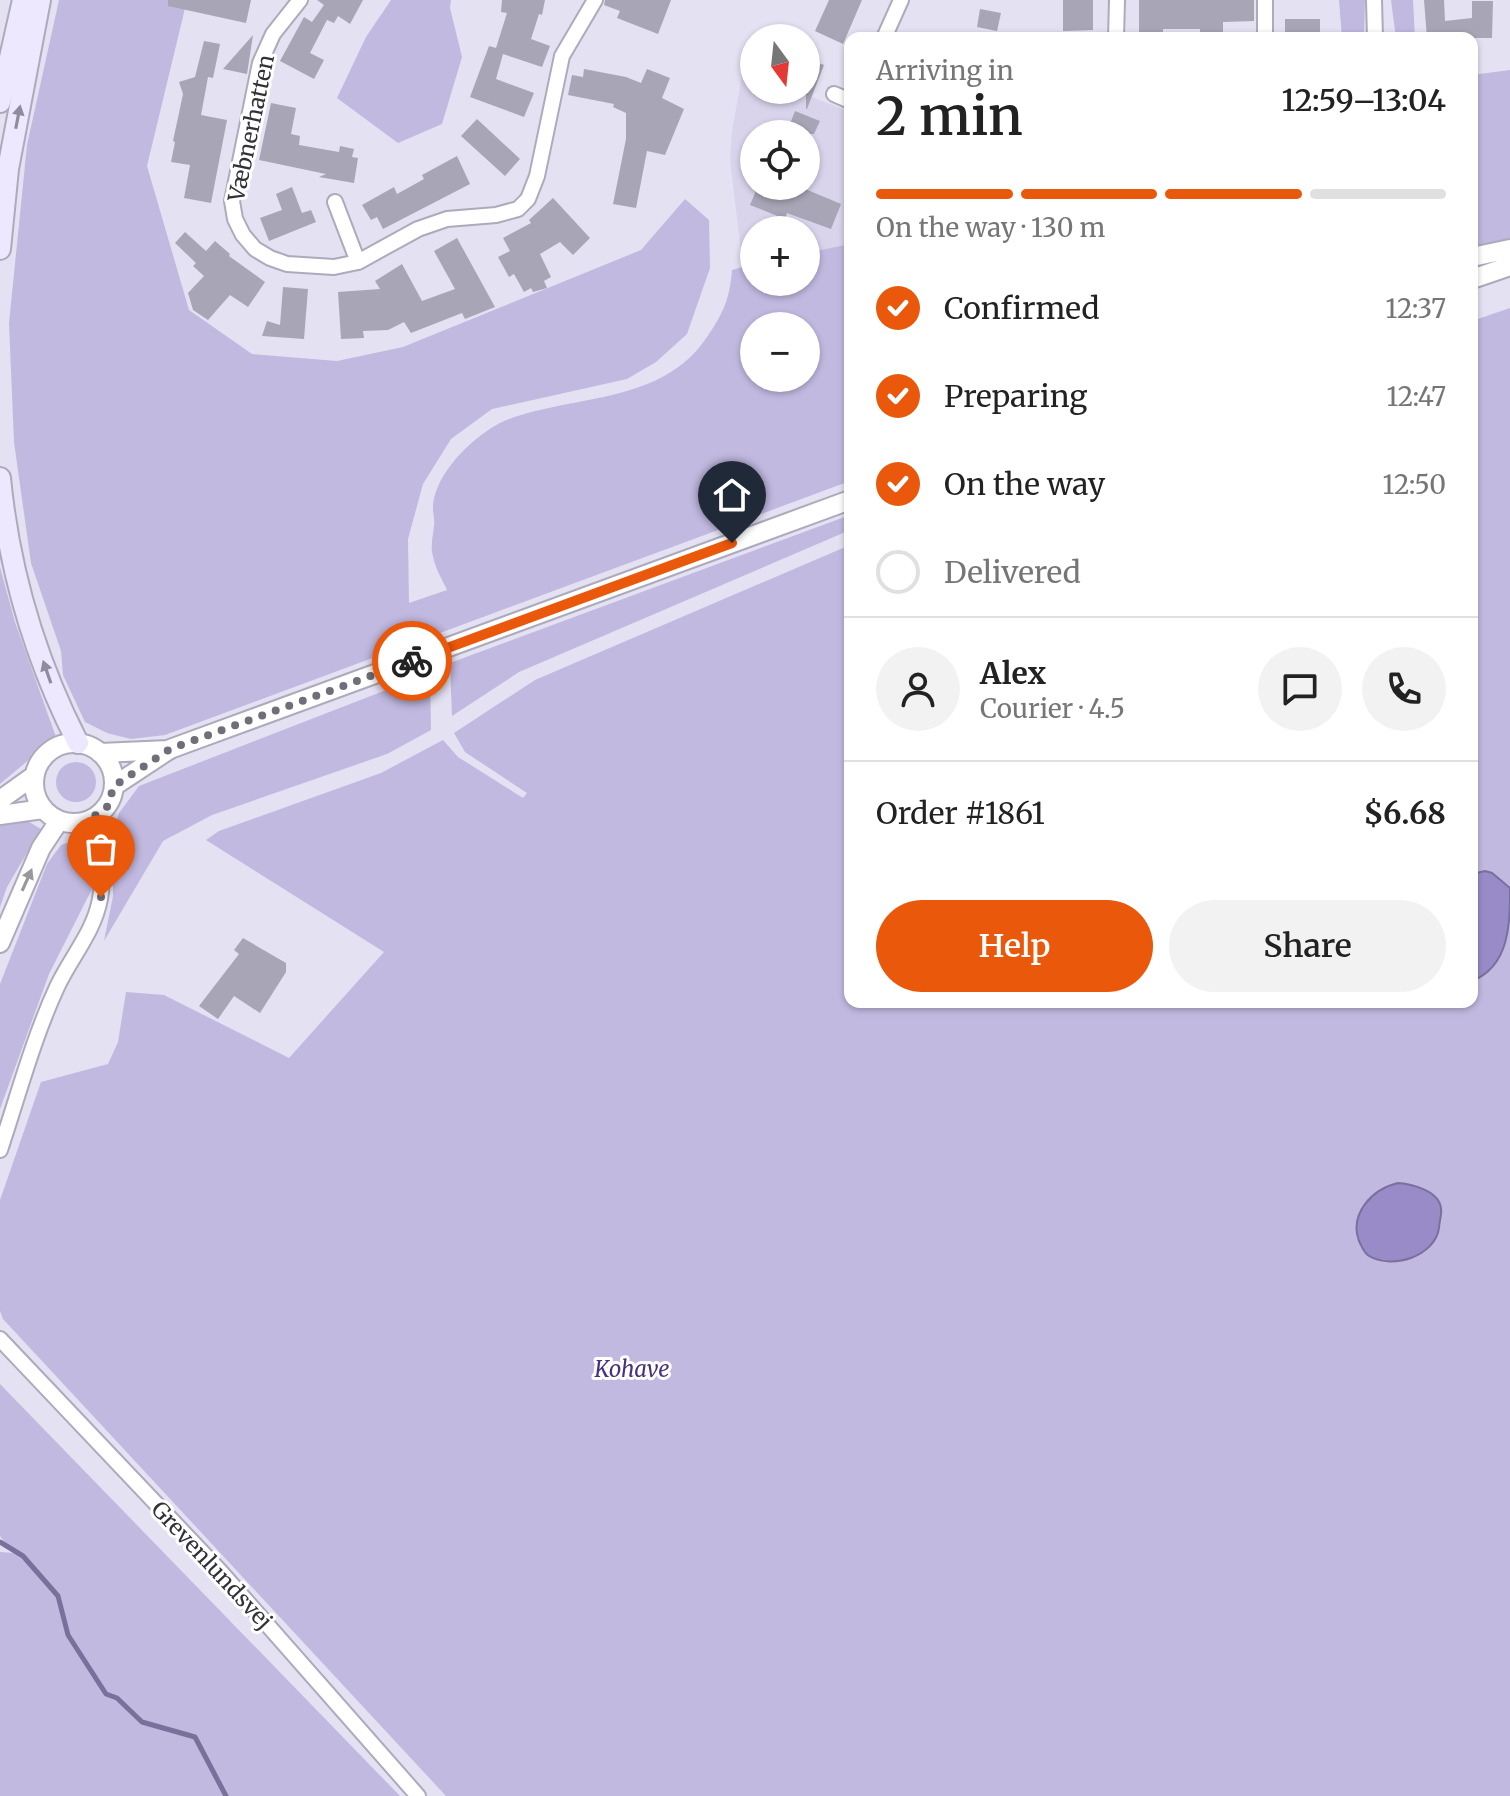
<!DOCTYPE html>
<html lang="en">
<head>
<meta charset="utf-8">
<style>
	:root { --surface:#fff; --page:#f2f2f2; --text:#222; --muted:#767676; --line:#e0e0e0; --accent:#ea580c }
	body { margin:0; font-family:Merriweather,serif; background:var(--page); color:var(--text); height:100vh; display:flex; flex-direction:column; font-size:30px; white-space:nowrap }
	* { box-sizing:border-box; margin:0 }
	p { font-size:26px; color:var(--muted) }
	.icon { flex:none; width:44px; height:44px; fill:none; stroke:currentColor; stroke-width:2; stroke-linecap:round; stroke-linejoin:round }
	.map { position:relative; flex:1; overflow:hidden }
	.side { position:absolute; left:844px; top:32px; width:634px; height:976px; display:flex; flex-direction:column; background:var(--surface); border-radius:16px; box-shadow:0 2px 6px #0004 }
	.side>* { flex:none }
	.needle { width:52px; rotate:165deg }
	.controls { position:absolute; left:740px; top:24px; display:grid; gap:16px }
	.controls a { display:grid; place-items:center; width:80px; height:80px; border-radius:50%; background:var(--surface); box-shadow:0 2px 6px #0004; font-size:40px }
	.pin { position:absolute; display:grid; place-items:center; width:68px; height:68px; color:#fff; margin:-82px -34px; border-radius:50% 50% 50% 0; rotate:-45deg; box-shadow:0 0 8px #0007 }
	.pin .icon { rotate:45deg }
	.courier { position:absolute; display:grid; place-items:center; width:80px; height:80px; margin:-40px; border:6px solid #ea580c; border-radius:50%; background:#fff; color:#222; box-shadow:0 2px 10px #0007 }
	.head em { font-style:normal; font-weight:600 }
	.head div { display:flex; flex-direction:column-reverse }
	.head { display:flex; align-items:center; justify-content:space-between; height:136px; padding:0 32px }
	h1 { font-size:52px; font-weight:600; line-height:60px }
	.bar { display:grid; grid-template-columns:repeat(4,1fr); gap:12px 8px; align-content:center; height:96px; padding:0 32px }
	.bar i { height:10px; border-radius:6px; background:var(--line) }
	.bar .current { background:var(--accent) }
	.bar p { grid-column:span 4 }
	.line { display:flex; align-items:center; gap:20px; padding:0 32px; border-top:2px solid var(--line) }
	.line div { flex:1 }
	.round { display:grid; place-items:center; flex:none; width:84px; height:84px; border-radius:42px; background:var(--page) }
	ol { padding:0 32px; list-style:none }
	li { display:flex; align-items:center; gap:24px; height:88px }
	li p { margin-inline-start:auto }
	li .icon { padding:8px; border-radius:50%; background:var(--accent); color:#fff; stroke-width:4 }
	li:last-child { color:var(--muted) }
	li i { width:44px; height:44px; border:4px solid var(--line); border-radius:50% }
	.button { display:flex; gap:16px; margin-top:auto; padding:16px 32px }
	.button a { flex:1; height:92px; border-radius:48px; background:var(--accent); color:#fff; font-size:32px; font-weight:600; line-height:92px; text-align:center }
	.button a+a { background:var(--page); color:var(--text) }
	.map>svg:first-child { display:block }
</style>
</head>
<body>
<div class="map">
<svg width="1510" height="1796" viewBox="0 0 1510 1796">
	<rect width="100%" height="100%" fill="#e4e1f3"/>
	<path fill="#d9d4ec" fill-rule="evenodd" d="M743,70l11,4v16h40l56,22v132l-44,9v-23h-52v34l-11,3 -13,-106 2,-30zM754,134h52v52h-52z"/>
	<path fill="#c1b9e0" fill-rule="evenodd" d="M59,0h128l-40,166 42,144 63,44 85,7 66,-14 238,-97 44,-51 24,21 1,48 -23,66 -31,28 -29,17 -135,30 -41,30 -28,45 -15,55 1,64 38,-13c-5,-11 -12,-22 -14,-34 -3,-8 0,-21 1,-30 1,-6 -1,-12 -1,-18 1,-36 45,-77 76,-89 69,-25 153,-15 198,-82 16,-23 23,-39 25,-67l22,-6v18h52v-29l44,-9v237l-685,254 -34,4 -24,-6 -22,-11 -22,-47 -2,-24 -30,-88 -17,-121 -5,-119 18,-178zM754,326h52v52h-52z
		M391,0h60l-1,8 12,49 -20,67 -44,19 -61,-45 29,-61z
		M1339,0h26l-1,38h-22z
		M1391,0h22l2,38h-19z
		M1510,70v169l-38,7v-171z
		M1510,308v1488h-1064l-443,-477 -3,-8v-111l41,-118 67,-18 10,-22 8,-50 38,3 125,63 95,-106 -178,-112 13,-9 162,-58 62,-33 15,17 65,41 4,-5 -62,-41 -11,-19 81,-53 315,-135v457h622v-681z
		M850,515v15l-331,142 -67,44 -2,-53z
		M0,567l15,55 41,115 -56,47z
		M430,673l1,57 -44,24 -175,61 -49,26 -59,100 9,-45 -1,-60 7,-23 20,-27z
		M56 782a20 20 0 1 1 40 0a20 20 0 1 1-40 0Z
		M21,817l20,12 -34,58 -7,20v-82z
		M82,838l13,45 -46,91 -49,135v-125l47,-120 14,-19z
		M0,1384l400,412h-400v-244l13,1 -13,-17z"/>
	<path fill="#998bc7" stroke="#7a709c" stroke-width="2" d="M1485,871l7,2 18,15c0,35 0,78 -38,93v-107z
		M1398,1183c14,1 42,8 43,26 1,6 -2,13 -2,19 -4,28 -46,42 -70,28 -5,-3 -7,-9 -10,-15 -10,-27 13,-52 39,-58z"/>
	<g fill="none" stroke-linecap="round" stroke-linejoin="round">
		<path stroke="#7a709c" stroke-width="5" d="M0,1542l23,14 35,40 10,39 38,59 11,4 25,24 53,15 31,59"/>
	</g>
	<path fill="#a8a5b6" d="M168,0h83l-5,23 -78,-17z
		M317,0h46l-13,24 -12,-8 -4,7 -7,-3 -17,33 14,7 -10,19 -34,-18 24,-44 8,5 12,-17z
		M502,0h43l-3,15 -3,-1 -8,25 19,7 -8,21 -39,-13 -7,25 38,14 -10,24 -54,-20 19,-51 7,2 11,-35 -6,-1z
		M605,0h66l-13,34 -41,-16 3,-7 -16,-6z
		M829,0h33l-19,44 -28,-13z
		M1063,0h30v30l-30,1z
		M1139,0h115v21l-31,1v16h-23v-9h-37v9h-24z
		M1424,0h20l1,21 27,-3v-17h21l-1,37h-65z
		M980,9l21,4 -4,18 -20,-4z
		M1285,19h35v19h-35z
		M253,35l-6,39 -24,-5z
		M204,41l16,3 -7,34 -5,-1 -7,38 26,5 -16,83 -27,-5 6,-33 -19,-3 4,-20 -2,-1 10,-47 -4,-12 16,-5z
		M806,58l18,7 -17,44h-1z
		M584,69l42,8 15,6 6,-14 23,9 -8,20 22,11 -19,46 -18,-4 -11,57 -23,-4 13,-65v-26l-13,-6 1,-3 -46,-9 4,-20 11,2z
		M271,103l25,5 -5,26 9,2 -1,9 40,7 1,-6 14,3 -2,8 6,1 -4,25 -35,-6 7,-3 -67,-14z
		M795,111l25,10 -6,13h-28z
		M477,119l43,40 -15,17 -44,-40z
		M457,156l13,28 -87,45 -6,-12 -6,3 -9,-15 32,-18 3,7 27,-15 -2,-4z
		M758,186h40l43,18 -10,25 -44,-16 -2,6 -35,-14z
		M292,187l10,26 9,-3 5,12 -47,19 -9,-23 22,-8 -6,-16z
		M553,198l37,40 -17,17 -13,-13 -20,12 11,23 -7,4 3,7 -14,4 -2,-4 -7,4 -10,-18 -5,3 -11,-20 12,-6 -7,-13 28,-15 -2,-3z
		M185,232l21,19 9,-10 15,13 -1,2 36,26 -17,25 -18,-12 -22,25 -15,-10 -5,-17 16,-17 -11,-10 3,-3 -21,-20z
		M457,238l38,69 -30,12 -3,-6 -51,20 -7,-11 -16,8 -25,1 1,7 -23,1 -3,-47 42,-3 -5,-8 27,-17 20,37 33,-12 -21,-38z
		M283,287l25,2 -4,50 -42,-3 5,-15 13,4z
		M243,938l43,25v9l-26,41 -26,-17 -16,23 -19,-13 40,-52 -5,-4z"/>
	<g fill="none" stroke-linecap="round" stroke-linejoin="round">
		<defs>
			<path id="minor" d="M300,0l-27,34 -13,29 -28,138 3,18 8,16 12,14 15,9 17,6 47,3 24,-5 60,-33 29,-10 49,-4 22,-6 10,-10 9,-23 25,-120 33,-56
				M1265,0v38
				M1374,0l1,38
				M884,38l17,-38
				M1116,38l1,-38
				M834,94l16,7
				M335,202l23,60
				M0,1150c18,-54 33,-111 57,-163 14,-30 37,-55 43,-88 5,-27 -2,-54 -11,-79
				M0,1339l220,232 198,225"/>
			<path id="tertiary" d="M1472,257l38,-8
				M1472,279l38,-13
				M34 783a40 40 0 1 1 80 0a40 40 0 1 1-80 0Z
				M100,753l69,-3
				M114,786l56,-37 680,-249
				M0,800l35,-25
				M0,815l43,-6
				M0,943l41,-95 18,-27"/>
			<path id="secondary" d="M0,102l23,-102
				M0,249l8,-80 32,-169
				M0,478c9,92 36,183 78,265"/>
		</defs>
		<use href="#minor" stroke="#adaabb" stroke-width="18"/>
		<use href="#tertiary" stroke="#adaabb" stroke-width="22"/>
		<use href="#secondary" stroke="#adaabb" stroke-width="24"/>
		<use href="#minor" stroke="#fff" stroke-width="14"/>
		<use href="#tertiary" stroke="#fff" stroke-width="18"/>
		<use href="#secondary" stroke="#ede8fe" stroke-width="20"/>
	</g>
	<defs><path id="oneway-solid" d="M-6-.8H1V-3.2L6.5 0L1 3.2V.8H-6Z" transform="scale(2)"/></defs>
	<g fill="#908c9b">
		<use href="#oneway-solid" transform="translate(18 117) rotate(-79)"/>
		<use href="#oneway-solid" transform="translate(47 672) rotate(-109)"/>
	</g>
	<use fill="#98989c" href="#oneway-solid" transform="translate(27 880) rotate(-66)"/>
	<g fill="none" stroke-linecap="round" stroke-linejoin="round">
		<path stroke="#706f79" stroke-width="8" stroke-dasharray="0 14.4" d="M101,897c1,-28 -2,-50 -12,-77l18,-13 7,-21 56,-37 242,-88"/>
		<path stroke="#ea580c" stroke-width="10" d="M412,661l320,-118"/>
	</g>
	<g text-anchor="middle" dominant-baseline="central" stroke-width="6" stroke-linejoin="round" paint-order="stroke">
		<g font-size="22" fill="#323138" stroke="#fff">
			<text transform="translate(251 128) rotate(-78)">Væbnerhatten</text>
			<text transform="translate(212 1565) rotate(47)">Grevenlundsvej</text>
		</g>
		<g font-size="22" font-style="italic" fill="#48327b" stroke="#fff">
			<text x="632" y="1369">Kohave</text>
		</g>
	</g>
</svg>
<div class="controls">
<a><svg class="needle" viewBox="-14 -14 28 28"><path d="M0-13l5 13h-10z" fill="#e53935"/><path d="M0 13l5-13h-10z" fill="#767676"/></svg></a>
<a><svg class="icon" aria-label="locate" viewBox="0 0 24 24"><circle cx="12" cy="12" r="6"/><path d="M12 2v4M12 18v4M2 12h4M18 12h4"/></svg></a>
<a>+</a>
<a>−</a>
</div>
<div class="pin" style="left:101px;top:897px;background:#ea580c"><svg class="icon" aria-label="bag" viewBox="0 0 24 24"><path d="M5 8h14l-1 12H6zM9 8a3 3 0 0 1 6 0"/></svg></div>
<div class="pin" style="left:732px;top:543px;background:#1f2937"><svg class="icon" aria-label="home" viewBox="0 0 24 24"><path d="M3 11l9-7 9 7M6 9v11h12V9"/></svg></div>
<div class="courier" style="left:412px;top:661px"><svg class="icon" aria-label="bike" viewBox="0 0 24 24"><circle cx="6" cy="16" r="4"/><circle cx="18" cy="16" r="4"/><path d="M6 16l4-8h5l3 8M10 8l3 8H6M13 5h3"/></svg></div>
<section class="side">
<div class="head"><div><h1>2 min</h1><p>Arriving in</p></div><em>12:59–13:04</em></div>
<div class="bar"><i class="current"></i><i class="current"></i><i class="current"></i><i></i><p>On the way · 130 m</p></div>
<ol>
<li><svg class="icon" aria-label="check" viewBox="0 0 24 24"><path d="M5 12l5 5 9-10"/></svg>Confirmed<p>12:37</p></li>
<li><svg class="icon" aria-label="check" viewBox="0 0 24 24"><path d="M5 12l5 5 9-10"/></svg>Preparing<p>12:47</p></li>
<li><svg class="icon" aria-label="check" viewBox="0 0 24 24"><path d="M5 12l5 5 9-10"/></svg>On the way<p>12:50</p></li>
<li><i></i>Delivered</li>
</ol>
<div class="line" style="height:144px"><a class="round"><svg class="icon" aria-label="person" viewBox="0 0 24 24"><circle cx="12" cy="8" r="4"/><path d="M4 21q1-7 8-7t8 7"/></svg></a><div><b>Alex</b><p>Courier · 4.5</p></div><a class="round"><svg class="icon" aria-label="chat" viewBox="0 0 24 24"><path d="M4 5h16v11H9l-5 4z"/></svg></a><a class="round"><svg class="icon" aria-label="phone" viewBox="0 0 24 24"><path d="M5 4h4l2 5-3 2q2 4 5 5l2-3 5 2v4C11 20 4 13 5 4z"/></svg></a></div>
<div class="line" style="height:104px"><div>Order #1861</div><b>$6.68</b></div>
<div class="button"><a>Help</a><a>Share</a></div>
</section>
</div>
</body>
</html>
